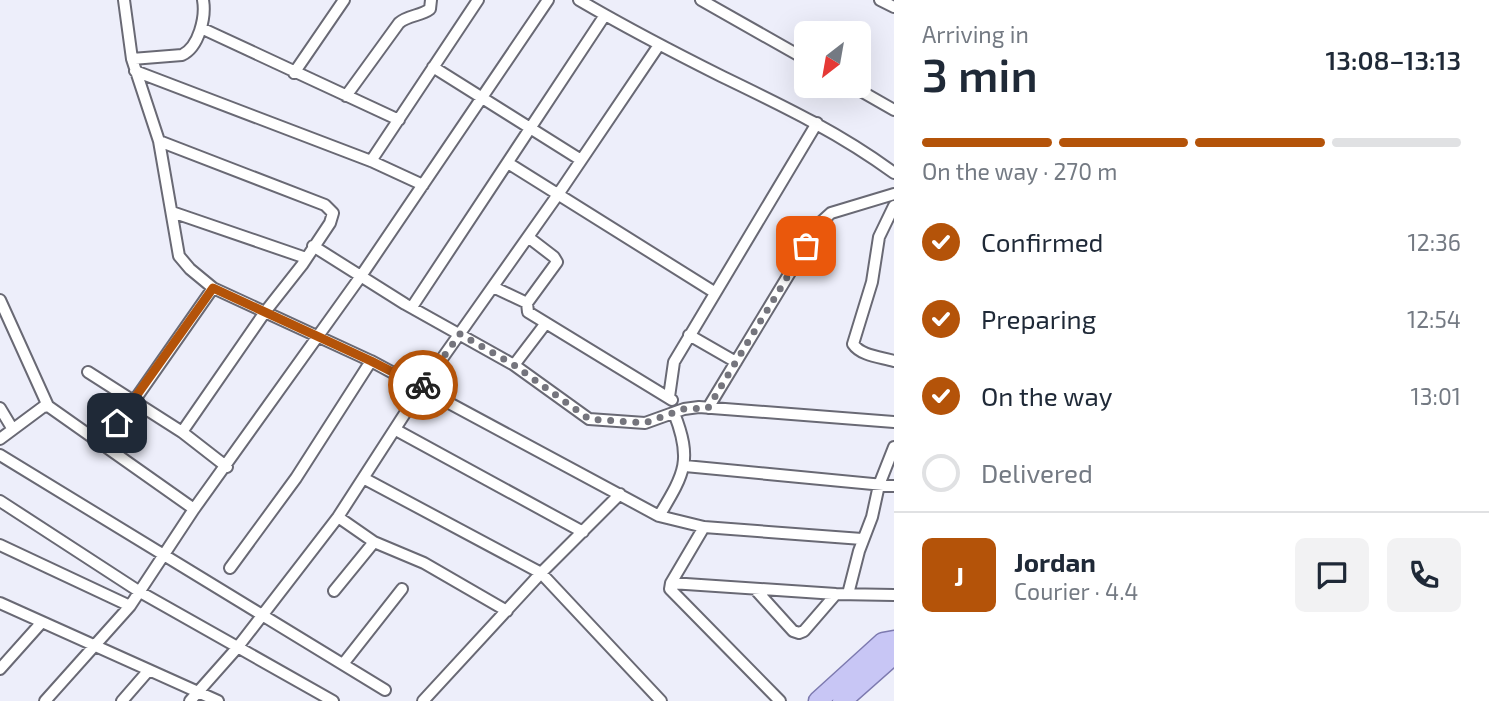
<!DOCTYPE html>
<html lang="en">
<head>
<meta charset="utf-8">
<style>
	:root { --surface:#fff; --page:#f2f2f3; --text:#1f2937; --muted:#747a83; --line:#e0e1e3; --accent:#b45309 }
	body { margin:0; font-family:"Exo 2",sans-serif; background:var(--page); color:var(--text); height:100vh; display:flex; flex-direction:column; font-size:26px; white-space:nowrap }
	* { box-sizing:border-box; margin:0 }
	p { font-size:23px; color:var(--muted) }
	.icon { flex:none; width:38px; height:38px; fill:none; stroke:currentColor; stroke-width:2; stroke-linecap:round; stroke-linejoin:round }
	.map { position:relative; flex:1; overflow:hidden }
	.drawer { display:flex; flex-direction:column; background:var(--surface); width:595px }
	.drawer>* { flex:none }
	.needle { width:46px; rotate:211deg }
	.buttons { position:absolute; left:794px; top:21px; display:grid; gap:14px }
	.buttons a { display:grid; place-items:center; width:77px; height:77px; border-radius:10px; background:var(--surface); box-shadow:0 7px 28px #0002; font-size:35px }
	.pin { position:absolute; display:grid; place-items:center; width:60px; height:60px; color:#fff; margin:-30px; border-radius:14px; box-shadow:0 4px 10px #0006 }
	.courier { position:absolute; display:grid; place-items:center; width:70px; height:70px; margin:-35px; border:5px solid #b45309; border-radius:50%; background:#fff; color:#222; box-shadow:0 2px 9px #0007 }
	.summary em { font-style:normal; font-weight:600 }
	.summary div { display:flex; flex-direction:column-reverse }
	.summary { display:flex; align-items:center; justify-content:space-between; height:119px; padding:0 28px }
	h1 { font-size:46px; font-weight:600; line-height:52px }
	.bar { display:grid; grid-template-columns:repeat(4,1fr); gap:10px 7px; align-content:center; height:84px; padding:0 28px }
	.bar i { height:9px; border-radius:5px; background:var(--line) }
	.bar .active { background:var(--accent) }
	.bar p { grid-column:span 4 }
	.line { display:flex; align-items:center; gap:18px; padding:0 28px; border-top:2px solid var(--line) }
	.line div { flex:1 }
	.round { display:grid; place-items:center; flex:none; width:74px; height:74px; border-radius:10px; background:var(--page) }
	ol { padding:0 28px; list-style:none }
	li { display:flex; align-items:center; gap:21px; height:77px }
	li p { margin-inline-start:auto }
	li .icon { padding:7px; border-radius:50%; background:var(--accent); color:#fff; stroke-width:4 }
	li:last-child { color:var(--muted) }
	li i { width:38px; height:38px; border:4px solid var(--line); border-radius:50% }
	main { display:flex; flex:1; min-height:0 }
	.map>svg:first-child { display:block }
</style>
</head>
<body>
<main>
<div class="map">
<svg width="894" height="701" viewBox="0 0 894 701">
	<rect width="100%" height="100%" fill="#edeefa"/>
	<g fill="none" stroke-linecap="round" stroke-linejoin="round">
		<defs>
			<path id="street" d="M124,0l8,59 27,82 20,115 11,13 23,19
				M579,0c46,27 94,52 142,76 60,29 119,57 173,97
				M701,0l106,60
				M880,0l14,7
				M201,28l198,92
				M132,59l50,-4c17,-8 24,-38 21,-55
				M433,67l148,93
				M135,71l236,90 52,24
				M294,73l50,-73
				M852,86l42,24
				M346,96l53,-73c9,-8 22,-7 31,-14l1,-9
				M159,141l166,64 8,8 -3,10 -28,42 -37,47 -83,120
				M371,161l107,-161
				M508,163l206,129
				M894,206l-15,31 -7,45 -19,62c8,12 28,13 41,17
				M172,212l134,46
				M528,237l26,20 3,5 -30,41 1,9 144,88
				M313,246l92,58 109,61 75,54 56,4 39,-14 15,-2 195,15
				M493,287l34,16
				M0,300l48,106
				M412,307l193,-292
				M689,335l47,27
				M514,365l32,-42
				M88,372l94,60 45,35
				M669,397l5,-35 143,-239
				M0,408l12,20
				M708,408l112,-185 11,-10 63,-19
				M396,430l187,102
				M0,439l43,-32 5,-1 146,103
				M101,444l33,-43 79,-113 158,73 288,155 45,11 158,12
				M0,455l385,235
				M685,466l209,20
				M365,479l176,94 120,128
				M0,501l140,91 193,109
				M659,516c25,-42 34,-55 15,-103
				M338,517l36,25 50,21 83,48
				M704,527l-33,56 -1,6 110,112
				M0,545l130,61
				M230,568l66,-90 75,-117
				M671,583l165,11 58,1
				M755,589l38,42 6,2 5,-2 32,-37
				M334,591l40,-49
				M848,594l11,-43 13,-34 7,-32 15,-38
				M0,603l218,98
				M343,664l59,-75
				M0,669l42,-47
				M45,701l85,-95 64,-97 167,-233 187,-276
				M122,701l27,-31
				M190,701l47,-53 101,-131 84,-130 137,-194 100,-148
				M423,701l118,-128 79,-79"/>
			<path id="primary" d="M818,701l65,-59 11,-2
				M842,701l52,-46"/>
		</defs>
		<use href="#street" stroke="#696974" stroke-width="14"/>
		<use href="#primary" stroke="#7d7aaf" stroke-width="21"/>
		<use href="#street" stroke="#fff" stroke-width="10"/>
		<use href="#primary" stroke="#c8c6f5" stroke-width="18"/>
	</g>
	<g fill="none" stroke-linecap="round" stroke-linejoin="round">
		<path stroke="#75757d" stroke-width="7" stroke-dasharray="0 12.6" d="M423,385l37,-51 54,31 75,54 56,4 39,-14 24,-1 98,-162"/>
		<path stroke="#b45309" stroke-width="9" d="M117,423l96,-135 158,73 51,26 1,-2"/>
	</g>
</svg>
<div class="buttons">
<a><svg class="needle" viewBox="-14 -14 28 28"><path d="M0-13l5 13h-10z" fill="#e53935"/><path d="M0 13l5-13h-10z" fill="#747a83"/></svg></a>
</div>
<div class="pin" style="left:806px;top:246px;background:#ea580c"><svg class="icon" aria-label="bag" viewBox="0 0 24 24"><path d="M5 8h14l-1 12H6zM9 8a3 3 0 0 1 6 0"/></svg></div>
<div class="pin" style="left:117px;top:423px;background:#1f2937"><svg class="icon" aria-label="home" viewBox="0 0 24 24"><path d="M3 11l9-7 9 7M6 9v11h12V9"/></svg></div>
<div class="courier" style="left:423px;top:385px"><svg class="icon" aria-label="bike" viewBox="0 0 24 24"><circle cx="6" cy="16" r="4"/><circle cx="18" cy="16" r="4"/><path d="M6 16l4-8h5l3 8M10 8l3 8H6M13 5h3"/></svg></div>
</div>
<section class="drawer">
<div class="summary"><div><h1>3 min</h1><p>Arriving in</p></div><em>13:08–13:13</em></div>
<div class="bar"><i class="active"></i><i class="active"></i><i class="active"></i><i></i><p>On the way · 270 m</p></div>
<ol>
<li><svg class="icon" aria-label="check" viewBox="0 0 24 24"><path d="M5 12l5 5 9-10"/></svg>Confirmed<p>12:36</p></li>
<li><svg class="icon" aria-label="check" viewBox="0 0 24 24"><path d="M5 12l5 5 9-10"/></svg>Preparing<p>12:54</p></li>
<li><svg class="icon" aria-label="check" viewBox="0 0 24 24"><path d="M5 12l5 5 9-10"/></svg>On the way<p>13:01</p></li>
<li><i></i>Delivered</li>
</ol>
<div class="line" style="height:126px"><b class="round" style="background:var(--accent);color:#fff">J</b><div><b>Jordan</b><p>Courier · 4.4</p></div><a class="round"><svg class="icon" aria-label="chat" viewBox="0 0 24 24"><path d="M4 5h16v11H9l-5 4z"/></svg></a><a class="round"><svg class="icon" aria-label="phone" viewBox="0 0 24 24"><path d="M5 4h4l2 5-3 2q2 4 5 5l2-3 5 2v4C11 20 4 13 5 4z"/></svg></a></div>
</section>
</main>
</body>
</html>
